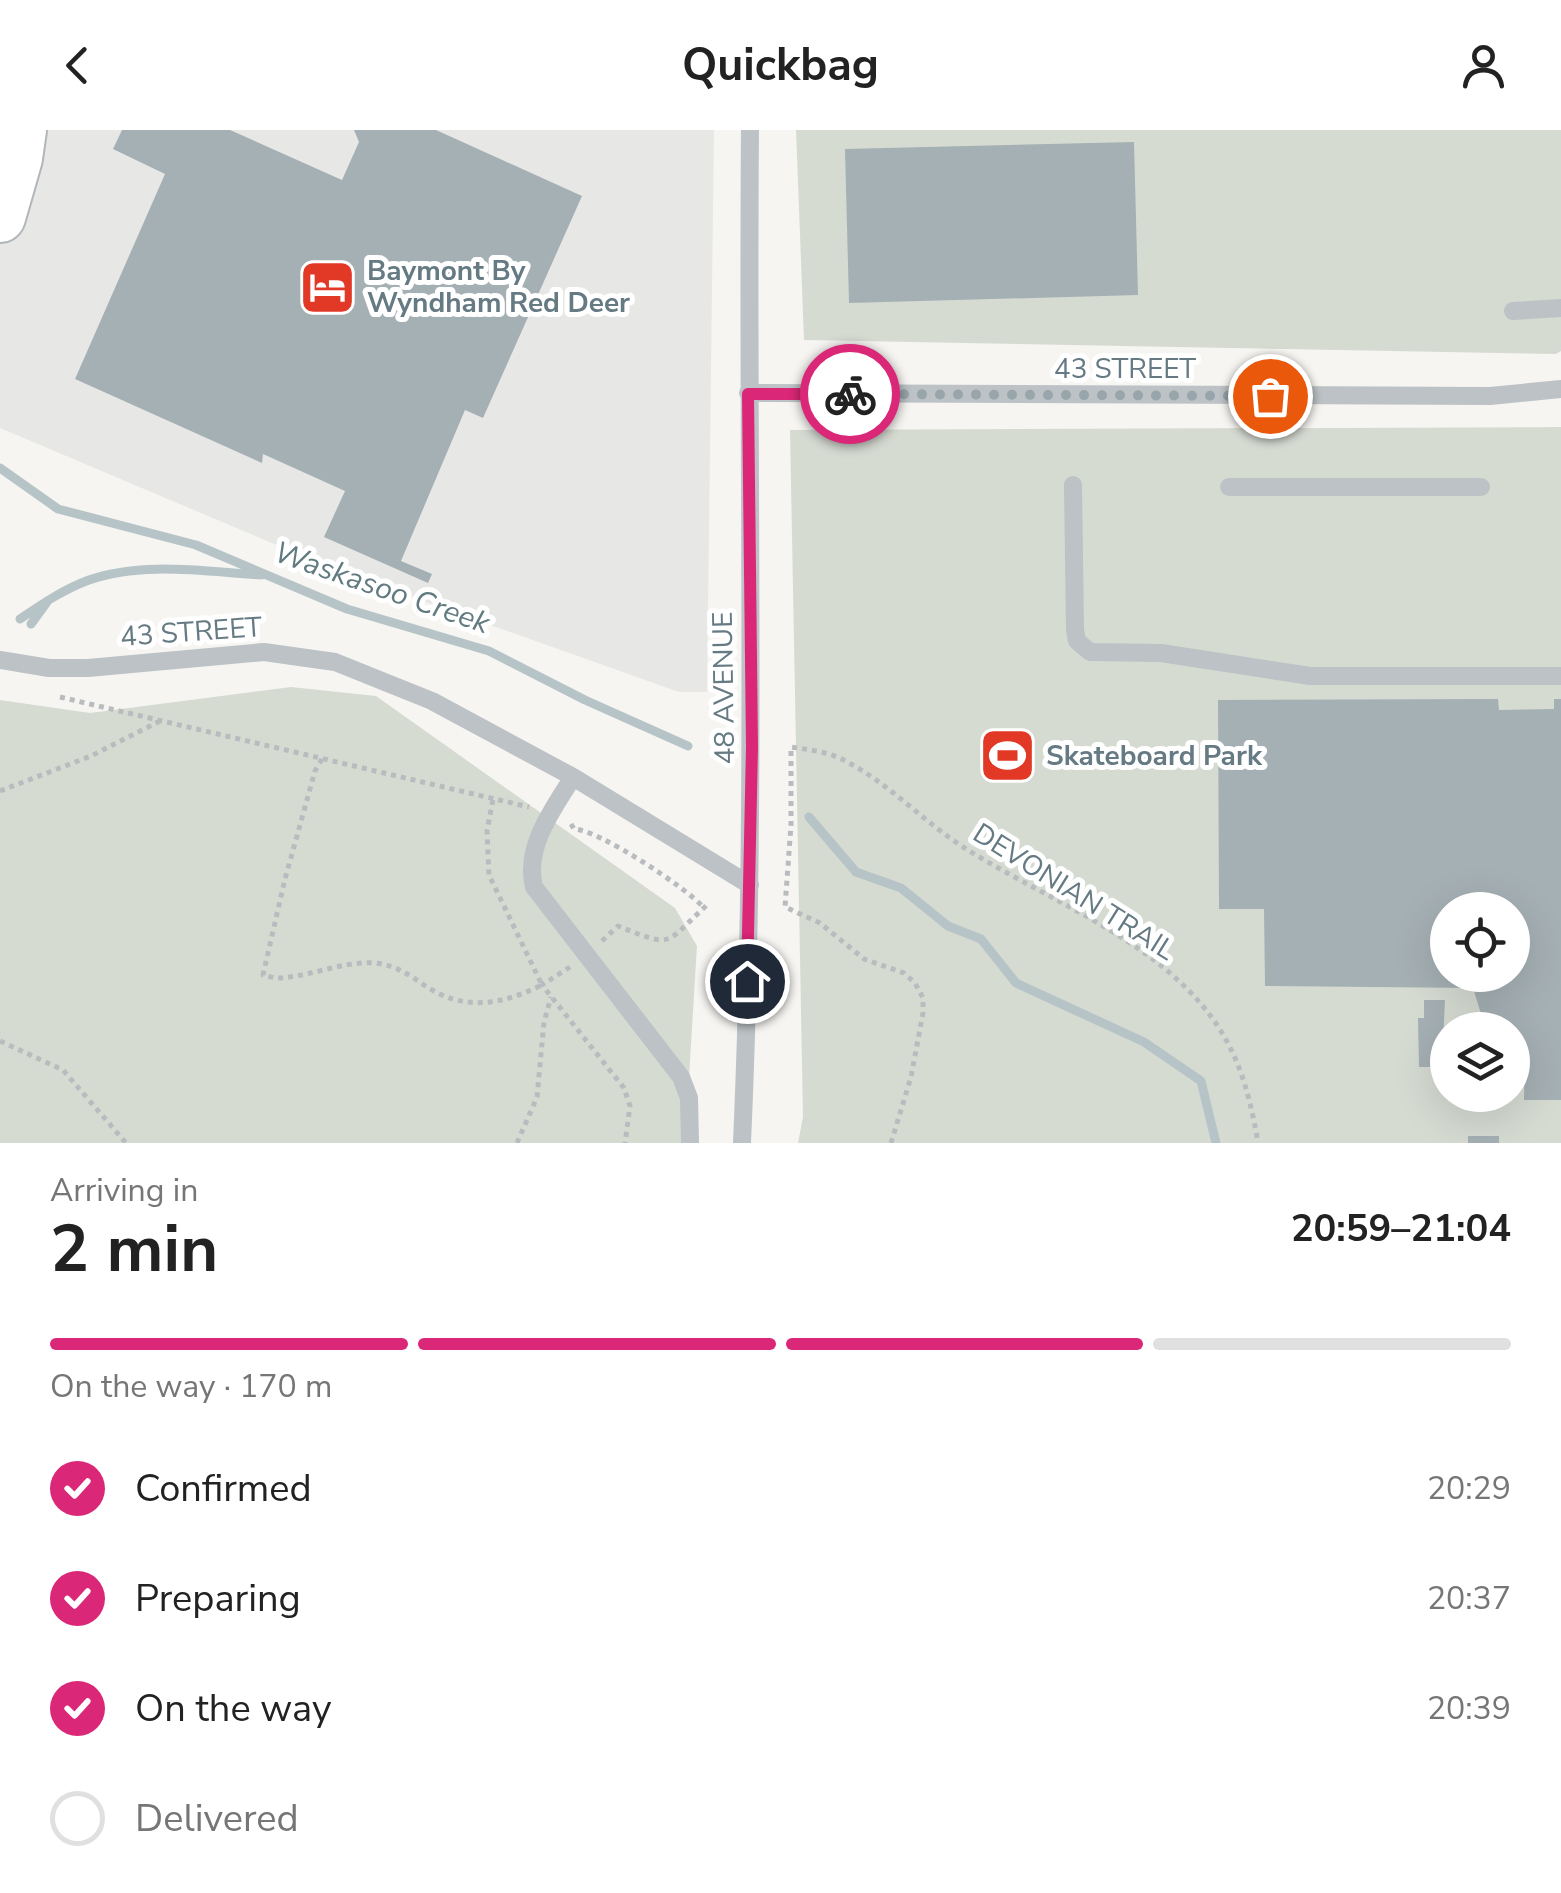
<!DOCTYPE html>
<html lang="en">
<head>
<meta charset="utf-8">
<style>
	:root { --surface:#fff; --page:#f2f2f2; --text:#222; --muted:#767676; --line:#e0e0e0; --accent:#db2777 }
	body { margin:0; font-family:"Nunito Sans",sans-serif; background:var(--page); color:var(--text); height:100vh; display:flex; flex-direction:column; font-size:38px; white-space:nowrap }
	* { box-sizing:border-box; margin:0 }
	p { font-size:32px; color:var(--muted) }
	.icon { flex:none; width:55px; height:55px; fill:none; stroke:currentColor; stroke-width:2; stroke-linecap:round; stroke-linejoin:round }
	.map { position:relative; height:1013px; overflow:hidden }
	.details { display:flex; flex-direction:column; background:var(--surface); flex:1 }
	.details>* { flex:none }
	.tools { position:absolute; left:1430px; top:762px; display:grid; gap:20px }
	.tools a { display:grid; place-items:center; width:100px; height:100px; border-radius:50%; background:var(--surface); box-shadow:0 10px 40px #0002; font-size:50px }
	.pin { position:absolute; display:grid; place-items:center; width:85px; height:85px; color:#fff; margin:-42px; border:5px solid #fff; border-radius:50%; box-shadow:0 2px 10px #0007 }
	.courier { position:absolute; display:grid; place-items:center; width:100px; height:100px; margin:-50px; border:8px solid #db2777; border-radius:50%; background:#fff; color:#222; box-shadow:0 2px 12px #0007 }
	.headline em { font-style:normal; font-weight:700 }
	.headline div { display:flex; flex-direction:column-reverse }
	.headline { display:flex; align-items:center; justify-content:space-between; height:170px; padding:0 50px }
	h1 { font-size:65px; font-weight:700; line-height:75px }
	.bar { display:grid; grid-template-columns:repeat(4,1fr); gap:15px 10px; align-content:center; height:120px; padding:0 50px }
	.bar i { height:12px; border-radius:8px; background:var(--line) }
	.bar .current { background:var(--accent) }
	.bar p { grid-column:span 4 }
	ol { padding:0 50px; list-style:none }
	li { display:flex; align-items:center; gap:30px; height:110px }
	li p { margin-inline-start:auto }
	li .icon { padding:10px; border-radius:50%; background:var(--accent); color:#fff; stroke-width:4 }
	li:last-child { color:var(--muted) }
	li i { width:55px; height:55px; border:5px solid var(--line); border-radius:50% }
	header { display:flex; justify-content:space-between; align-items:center; height:130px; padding:0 50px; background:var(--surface); font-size:45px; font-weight:700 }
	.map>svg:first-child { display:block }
</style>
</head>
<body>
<header><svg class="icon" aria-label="back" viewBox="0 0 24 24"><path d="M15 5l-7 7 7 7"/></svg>Quickbag<svg class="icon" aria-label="person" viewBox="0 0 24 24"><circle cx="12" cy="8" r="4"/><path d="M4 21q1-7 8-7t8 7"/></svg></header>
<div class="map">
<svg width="1561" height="1013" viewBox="0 0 1561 1013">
	<rect width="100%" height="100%" fill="#f6f5f2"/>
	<path fill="#e7e7e6" d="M0,0h714l-7,562h-28l-341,-121 -338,-143z"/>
	<path fill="#d6dbd2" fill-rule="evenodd" d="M796,0h765v221l-5,3 -752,-14z
		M1561,297v716h-763l5,-26 -13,-687zM1448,780h64v65h-64zM1448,900h64v65h-64z
		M291,557l85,9 299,212 22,38 -12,197h-685v-443l90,13z"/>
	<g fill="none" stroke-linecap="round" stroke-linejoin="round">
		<path stroke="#b6c4c7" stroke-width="9" d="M0,338l58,41 138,36 151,64 142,42 96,49 103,46
			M20,489c22,-15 44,-30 69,-39 53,-19 118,-8 173,-5
			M31,494l16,-22
			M809,687l47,55 45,16 47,38 33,13 35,44 128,59 57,39 15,62"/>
	</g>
	<path fill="#a5b0b4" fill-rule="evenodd" d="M122,0h108l112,50 17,-38 -5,-12h82l146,66 -99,222 -18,-8 -64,151 31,13 -4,9 -104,-46 21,-46 -82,-37 -1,9 -187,-84 90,-205 -52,-25z
		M1134,12l4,153 -289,8 -4,-154z
		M1498,569l1,11 55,-1v-10h7v401h-37l1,-45 -13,-2v-23h-26l-13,-42 -208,-2 -1,-77h-45l-1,-209zM1448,780h64v65h-64z
		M1424,870h21l-3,67h-23l-1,-49h6z
		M1468,1006h31v7h-31z"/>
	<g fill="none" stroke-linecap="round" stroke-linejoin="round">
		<defs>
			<path id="major" d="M0,87l17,-59 4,-28"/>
		</defs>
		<use href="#major" stroke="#b0b6b9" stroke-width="54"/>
		<path stroke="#b9bcbe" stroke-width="5" stroke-dasharray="5 5" stroke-linecap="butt" d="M60,567l469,110
			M322,629l-7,12 -30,108 -22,96 12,3c33,0 65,-17 100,-15 20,2 33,11 49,22 40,27 77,20 118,0l-53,-110 -2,-44 6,-32
			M0,661l91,-35 69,-35
			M571,694l3,5c25,1 113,59 130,79
			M602,811l16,-15c57,23 46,18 89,-21
			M570,837l-28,18 82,103 6,18 -5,37
			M0,911l63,29 63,73
			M517,1013l20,-46 7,-75 7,-25
			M891,1013l20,-66 12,-64v-15l-8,-15 -11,-10 -40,-14 -44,-36 -35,-16 6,-82v-78c20,3 40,5 58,16 41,22 72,56 111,82 77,50 181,88 241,159 36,42 48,86 57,139"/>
		<path stroke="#bcc2c5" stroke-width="18" d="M1513,181l48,-3
			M748,263l742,3 71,-7
			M1073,355l2,145 2,11 13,11 71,1 149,23h251
			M1229,357h252
			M0,530l49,8h39l176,-16 71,10 97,39 141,76 177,108
			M573,647c-20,32 -49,70 -39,110l147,190 8,21 1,45
			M742,1013c15,-338 5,-675 8,-1013"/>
		<use href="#major" stroke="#fff" stroke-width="50"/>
	</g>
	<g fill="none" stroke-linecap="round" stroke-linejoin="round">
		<path stroke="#98a5aa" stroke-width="10" stroke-dasharray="0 18" d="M850,264l420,2"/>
		<path stroke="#db2777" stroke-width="12" d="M747,851l5,-234 -4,-353h102"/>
	</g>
	<defs>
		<symbol id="hotel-square" viewBox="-11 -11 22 22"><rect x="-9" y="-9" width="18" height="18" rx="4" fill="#e23927" stroke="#fff"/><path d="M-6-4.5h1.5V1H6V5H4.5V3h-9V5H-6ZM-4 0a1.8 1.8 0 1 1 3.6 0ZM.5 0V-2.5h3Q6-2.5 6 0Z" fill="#fff"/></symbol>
		<symbol id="stadium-square" viewBox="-11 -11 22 22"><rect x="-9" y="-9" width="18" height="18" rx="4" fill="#e23927" stroke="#fff"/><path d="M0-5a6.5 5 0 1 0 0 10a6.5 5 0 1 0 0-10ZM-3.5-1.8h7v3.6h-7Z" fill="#fff"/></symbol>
	</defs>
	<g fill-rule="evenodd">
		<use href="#hotel-square" x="296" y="126" width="63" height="63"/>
		<use href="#stadium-square" x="976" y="594" width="63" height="63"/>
	</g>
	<g text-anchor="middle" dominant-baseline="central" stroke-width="10" stroke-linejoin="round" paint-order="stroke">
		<g font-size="28" font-weight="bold" fill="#657a83" stroke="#fff" text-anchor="start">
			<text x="367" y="141">Baymont By<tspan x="367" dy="32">Wyndham Red Deer</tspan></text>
			<text x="1046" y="626">Skateboard Park</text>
		</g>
		<g font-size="28" fill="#657a83" stroke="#fff">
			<text x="1125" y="239">43 STREET</text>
			<text transform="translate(191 502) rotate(-4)">43 STREET</text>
			<text transform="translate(724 558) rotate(-91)">48 AVENUE</text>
			<text transform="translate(1074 762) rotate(32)">DEVONIAN TRAIL</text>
		</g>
		<g font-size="30" font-style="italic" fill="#617b80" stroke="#fff">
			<text transform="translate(382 458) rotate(19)">Waskasoo Creek</text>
		</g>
	</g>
</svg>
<div class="tools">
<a><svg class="icon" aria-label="locate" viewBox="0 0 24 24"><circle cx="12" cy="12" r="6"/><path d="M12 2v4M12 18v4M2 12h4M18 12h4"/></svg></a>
<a><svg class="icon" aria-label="layers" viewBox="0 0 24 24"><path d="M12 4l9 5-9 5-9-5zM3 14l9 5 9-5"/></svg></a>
</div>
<div class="pin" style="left:1270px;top:266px;background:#ea580c"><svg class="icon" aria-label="bag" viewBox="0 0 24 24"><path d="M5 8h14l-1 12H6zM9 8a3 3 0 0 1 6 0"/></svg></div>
<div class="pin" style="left:747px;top:851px;background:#1f2937"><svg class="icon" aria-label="home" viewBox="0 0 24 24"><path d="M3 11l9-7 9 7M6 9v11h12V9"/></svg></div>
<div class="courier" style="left:850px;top:264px"><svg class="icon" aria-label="bike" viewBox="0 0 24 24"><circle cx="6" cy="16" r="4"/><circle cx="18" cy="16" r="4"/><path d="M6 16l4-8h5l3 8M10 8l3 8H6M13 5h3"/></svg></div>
</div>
<section class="details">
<div class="headline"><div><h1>2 min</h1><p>Arriving in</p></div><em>20:59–21:04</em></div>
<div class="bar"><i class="current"></i><i class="current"></i><i class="current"></i><i></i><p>On the way · 170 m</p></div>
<ol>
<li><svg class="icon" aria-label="check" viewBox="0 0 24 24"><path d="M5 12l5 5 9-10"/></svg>Confirmed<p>20:29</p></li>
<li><svg class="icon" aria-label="check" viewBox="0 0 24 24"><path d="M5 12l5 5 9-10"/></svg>Preparing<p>20:37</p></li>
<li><svg class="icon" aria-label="check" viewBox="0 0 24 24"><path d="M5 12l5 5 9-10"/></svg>On the way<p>20:39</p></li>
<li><i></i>Delivered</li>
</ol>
</section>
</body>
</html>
